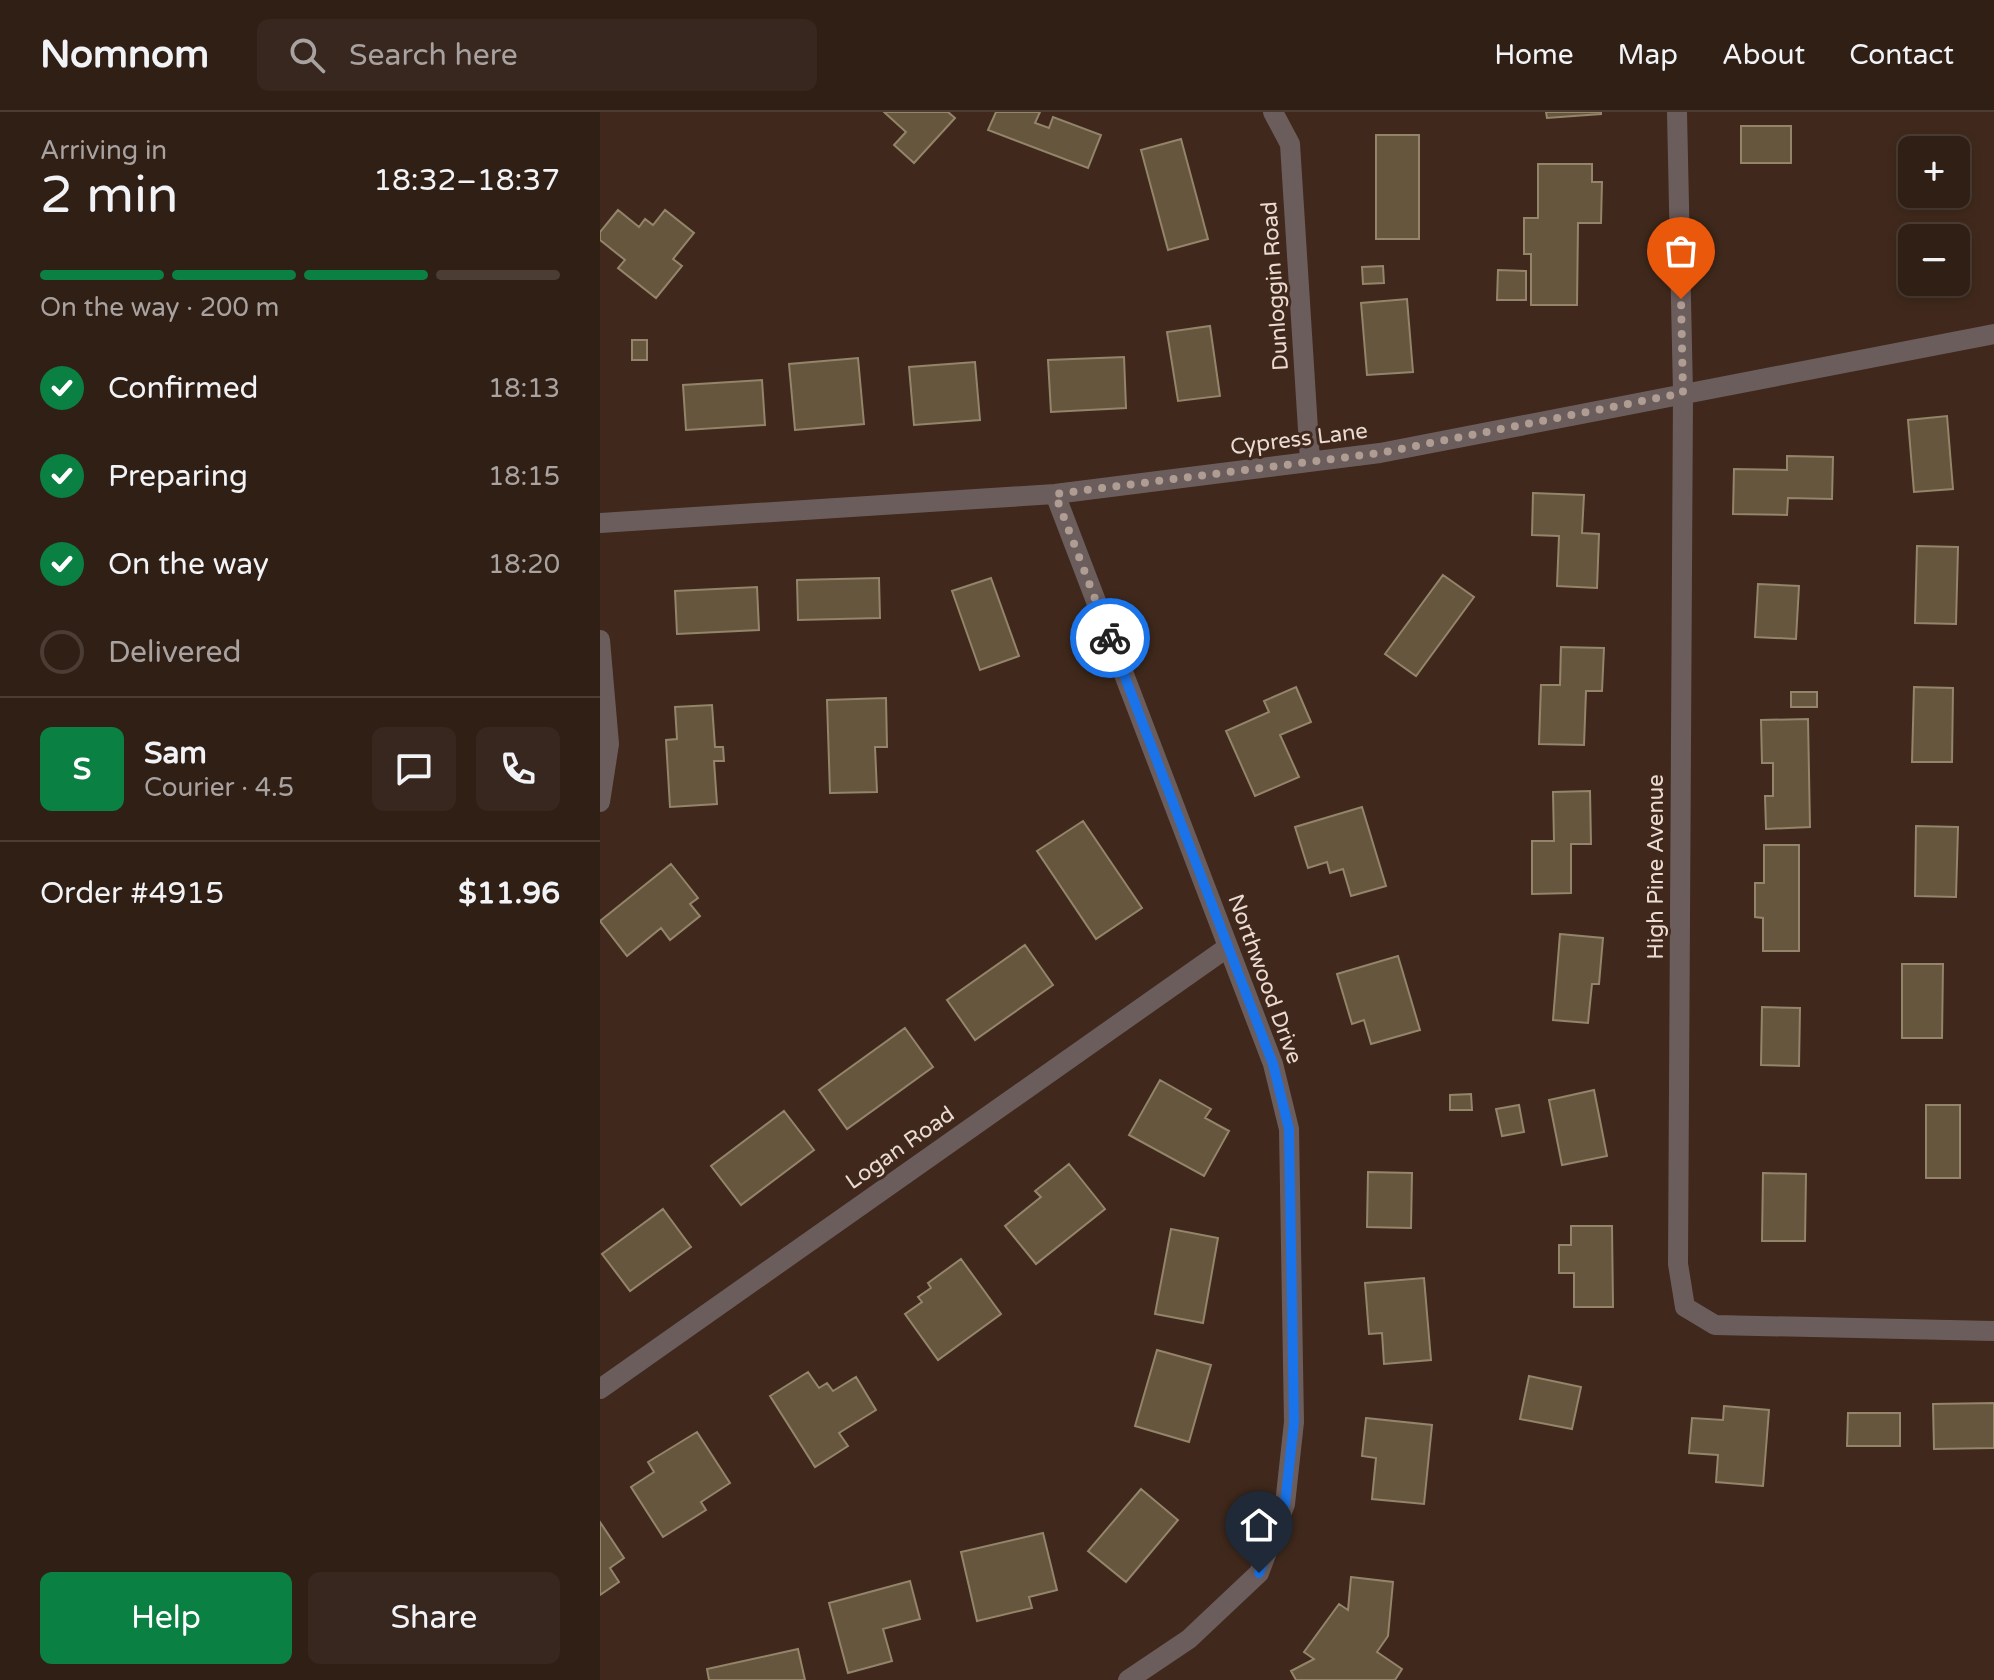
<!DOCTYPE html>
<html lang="en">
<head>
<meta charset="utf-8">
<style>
	:root { --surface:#301f15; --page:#38271e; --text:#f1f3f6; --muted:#a8a2a0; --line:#4b3d34; --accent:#0b8043 }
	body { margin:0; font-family:"Varela Round",sans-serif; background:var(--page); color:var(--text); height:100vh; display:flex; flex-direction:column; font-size:30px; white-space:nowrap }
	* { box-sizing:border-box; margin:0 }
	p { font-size:26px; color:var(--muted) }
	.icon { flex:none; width:44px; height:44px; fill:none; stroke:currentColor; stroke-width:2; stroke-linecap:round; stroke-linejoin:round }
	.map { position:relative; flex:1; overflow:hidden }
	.side { display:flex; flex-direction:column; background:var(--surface); width:600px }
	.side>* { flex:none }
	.buttons { position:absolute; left:1298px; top:24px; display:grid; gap:16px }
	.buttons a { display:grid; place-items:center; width:72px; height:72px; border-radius:12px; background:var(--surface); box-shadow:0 4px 12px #0003,0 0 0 2px var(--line); font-size:40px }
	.pin { position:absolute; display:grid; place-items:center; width:68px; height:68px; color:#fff; margin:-82px -34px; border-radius:50% 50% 50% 0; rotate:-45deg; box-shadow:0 0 8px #0007 }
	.pin .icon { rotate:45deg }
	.courier { position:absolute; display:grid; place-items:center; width:80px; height:80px; margin:-40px; border:6px solid #1a73e8; border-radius:50%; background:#fff; color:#222; box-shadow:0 2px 10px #0007 }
	.overview em { font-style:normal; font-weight:600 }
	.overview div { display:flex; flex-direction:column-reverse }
	.overview { display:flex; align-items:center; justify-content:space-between; height:136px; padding:0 40px }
	h1 { font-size:52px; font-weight:600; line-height:60px }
	.bar { display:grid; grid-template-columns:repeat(4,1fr); gap:12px 8px; align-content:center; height:96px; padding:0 40px }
	.bar i { height:10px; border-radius:6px; background:var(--line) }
	.bar .selected { background:var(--accent) }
	.bar p { grid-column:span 4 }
	.line { display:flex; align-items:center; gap:20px; padding:0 40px; border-top:2px solid var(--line) }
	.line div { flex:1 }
	.round { display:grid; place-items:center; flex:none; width:84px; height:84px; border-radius:12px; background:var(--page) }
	ol { padding:0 40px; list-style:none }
	li { display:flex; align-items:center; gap:24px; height:88px }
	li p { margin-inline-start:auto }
	li .icon { padding:8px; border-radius:50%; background:var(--accent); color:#fff; stroke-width:4 }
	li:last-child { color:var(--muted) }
	li i { width:44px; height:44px; border:4px solid var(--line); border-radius:50% }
	.primary-button { display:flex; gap:16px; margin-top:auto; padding:16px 40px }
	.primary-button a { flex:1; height:92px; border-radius:12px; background:var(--accent); color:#fff; font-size:32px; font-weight:600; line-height:92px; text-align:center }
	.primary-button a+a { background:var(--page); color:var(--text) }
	header { display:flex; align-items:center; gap:48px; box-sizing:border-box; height:112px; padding:0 40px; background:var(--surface); border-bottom:2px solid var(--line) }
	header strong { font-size:38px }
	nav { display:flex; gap:44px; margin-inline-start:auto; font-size:28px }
	.search { width:560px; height:72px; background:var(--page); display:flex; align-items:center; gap:20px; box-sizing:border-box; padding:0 28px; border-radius:12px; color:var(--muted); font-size:30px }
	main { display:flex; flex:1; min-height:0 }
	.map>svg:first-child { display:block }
</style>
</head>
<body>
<header>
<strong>Nomnom</strong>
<div class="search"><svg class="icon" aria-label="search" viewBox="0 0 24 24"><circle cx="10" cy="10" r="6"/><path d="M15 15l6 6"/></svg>Search here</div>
<nav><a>Home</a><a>Map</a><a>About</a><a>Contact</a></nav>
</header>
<main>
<section class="side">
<div class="overview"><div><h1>2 min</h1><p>Arriving in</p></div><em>18:32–18:37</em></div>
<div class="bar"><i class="selected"></i><i class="selected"></i><i class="selected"></i><i></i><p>On the way · 200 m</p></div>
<ol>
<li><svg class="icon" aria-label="check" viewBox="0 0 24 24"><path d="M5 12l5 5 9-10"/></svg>Confirmed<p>18:13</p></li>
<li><svg class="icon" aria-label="check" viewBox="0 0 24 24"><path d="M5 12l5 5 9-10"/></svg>Preparing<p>18:15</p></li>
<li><svg class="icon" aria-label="check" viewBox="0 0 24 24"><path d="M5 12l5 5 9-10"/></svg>On the way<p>18:20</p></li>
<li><i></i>Delivered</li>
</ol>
<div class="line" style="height:144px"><b class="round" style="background:var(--accent);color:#fff">S</b><div><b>Sam</b><p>Courier · 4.5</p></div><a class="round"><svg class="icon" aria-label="chat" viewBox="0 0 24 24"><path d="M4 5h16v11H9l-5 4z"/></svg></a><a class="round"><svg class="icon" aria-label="phone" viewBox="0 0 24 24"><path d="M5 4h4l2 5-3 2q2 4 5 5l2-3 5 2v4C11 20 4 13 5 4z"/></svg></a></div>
<div class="line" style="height:104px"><div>Order #4915</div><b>$11.96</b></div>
<div class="primary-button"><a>Help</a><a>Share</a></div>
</section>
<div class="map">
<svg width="1394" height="1568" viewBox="0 0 1394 1568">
	<rect width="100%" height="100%" fill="#40291c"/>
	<path fill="#65563d" stroke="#93846a" stroke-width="2" d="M284,0h64l7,6 -41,45 -20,-18 12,-13z
		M396,0h44l-5,11 14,5 4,-11 48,18 -13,33 -100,-38z
		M946,0h55v2l-54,4z
		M1141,14h50v37h-50z
		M776,23h43v104h-43z
		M581,27l27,100 -40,11 -27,-100z
		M938,52h54v18h10l-1,41h-23l-1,82h-46v-51h-7v-36h14z
		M18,98l21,17 6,-8 8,6 12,-15 29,23 -21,26 9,7 -26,32 -38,-30 7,-8 -25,-20v-8z
		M783,154l1,17 -21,1 -1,-17z
		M898,158l28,1v29h-29z
		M807,187l6,73 -46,3 -6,-72z
		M610,214l10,70 -42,5 -11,-69z
		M32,228h15v20h-15z
		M524,245l2,51 -75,4 -3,-52z
		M258,246l6,66 -69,6 -6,-66z
		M375,250l5,58 -66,5 -5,-58z
		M162,268l3,45 -79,5 -3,-45z
		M1347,304l6,73 -39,3 -6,-72z
		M1187,344l46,1 -1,42 -44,-1 -1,17 -54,-1 1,-45 53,1z
		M933,381l51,2 -2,38 17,1 -2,54 -40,-2 2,-50 -27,-1z
		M1317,434l41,1 -2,77 -41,-1z
		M843,463l31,22 -58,79 -31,-22z
		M279,466l1,40 -82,2 -1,-40z
		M391,466l28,78 -39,14 -28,-79z
		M1158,472l41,2 -3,53 -41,-2z
		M157,475l2,43 -82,4 -2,-43z
		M961,535l43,1 -2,43h-16l-2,54 -45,-1 2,-59h19z
		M696,575l15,35 -31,13 19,42 -44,19 -29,-65 43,-19 -5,-11z
		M1314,575l39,1 -1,74h-40z
		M1191,580h26v15h-26z
		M286,586l1,49h-12l2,45 -47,1 -3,-93z
		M112,593l3,42h8l1,14h-10l3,43 -47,3 -4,-67 11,-1 -2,-32z
		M1208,607l2,108 -44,2 -1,-33h8v-33h-11l-1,-43z
		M990,679l1,53h-20v49l-39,1v-53h22l-1,-49z
		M762,695l24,79 -35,10 -8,-27 -13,4 -3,-11 -19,6 -13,-41z
		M483,709l59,87 -46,31 -59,-88z
		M1316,714l42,1 -2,70 -41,-1z
		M1164,733h35v106h-36v-33l-8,-1v-34h9z
		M71,752l27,34 -8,6 10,12 -30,24 -9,-12 -34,28 -27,-35z
		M960,822l43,4 -4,46h-7l-4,39 -35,-3z
		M425,833l28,40 -78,55 -28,-40z
		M798,844l22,74 -49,14 -7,-24 -12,4 -15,-50z
		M1302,852h41l-1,74h-40z
		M1162,895l38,1 -1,58 -38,-1z
		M305,916l28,39 -86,62 -28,-39z
		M560,968l51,29 -6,9 24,13 -25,45 -75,-41z
		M994,978l13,66 -45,9 -13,-65z
		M871,982l1,16h-22v-15z
		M919,993l5,27 -22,4 -6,-27z
		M1326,993h34v73h-34z
		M184,999l30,39 -73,55 -30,-39z
		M469,1052l36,45 -69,55 -31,-38 36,-29 -6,-6z
		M768,1060l44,1 -1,55 -44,-1z
		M1163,1061l43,1 -1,67h-43z
		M63,1097l28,38 -61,44 -28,-37z
		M971,1114h41l1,81h-39v-34h-15v-28h12z
		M571,1117l47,9 -15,85 -48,-9z
		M361,1147l40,55 -63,46 -33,-46 17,-12 -4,-5 13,-9 -3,-5z
		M824,1166l7,82 -47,4 -2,-31 -13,1 -4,-51z
		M557,1238l54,15 -22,77 -54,-16z
		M208,1260l11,16 8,-5 6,8 23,-14 20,33 -37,23 9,13 -33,21 -45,-71z
		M929,1264l52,11 -9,42 -52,-10z
		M1394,1291v45l-60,1 -1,-45z
		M1124,1294l45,4 -6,76 -47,-4 2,-27 -29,-2 3,-35 31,2z
		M1248,1301h52v33h-53z
		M766,1306l66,7 -8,79 -52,-5 4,-41 -14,-2z
		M97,1320l33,51 -29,19 5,8 -43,27 -32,-50 23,-15 -6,-10z
		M541,1377l37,31 -52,62 -38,-31z
		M0,1410l24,36 -14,10 9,14 -19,13z
		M443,1421l14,57 -28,7 3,11 -55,13 -16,-69z
		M751,1465l42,5 -5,54 -11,16 25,17 -7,11h-99l-5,-9 23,-12 -10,-7 35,-48 9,6z
		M310,1469l10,38 -37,10 9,32 -44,12 -19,-70z
		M198,1537l7,31h-96l-2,-11z"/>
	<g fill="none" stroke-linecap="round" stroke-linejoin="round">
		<path stroke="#6c5d5d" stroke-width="20" d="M673,0l17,32 20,317
			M1077,0l6,281 -5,871 7,43 30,18 279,6
			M455,382l218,570 16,65 5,293 -9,82 -26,69 -70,66 -61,41
			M0,411l455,-29 325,-41 614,-119
			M0,528l9,104 -9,58
			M0,1277l628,-442"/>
	</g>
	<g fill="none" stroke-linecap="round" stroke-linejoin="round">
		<path stroke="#af9d93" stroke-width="8" stroke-dasharray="0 14.4" d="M510,526l-55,-144 325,-41 303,-60 -2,-94"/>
		<path stroke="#1a73e8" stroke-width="10" d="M510,526l163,426 16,65 5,293 -9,82 -26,69"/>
	</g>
	<g text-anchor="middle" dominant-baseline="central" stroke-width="6" stroke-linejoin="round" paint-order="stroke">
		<g font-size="22" fill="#ebdbd3" stroke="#40291c">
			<text transform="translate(675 174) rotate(-94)">Dunloggin Road</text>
			<text transform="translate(699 327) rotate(-7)">Cypress Lane</text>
			<text transform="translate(1056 755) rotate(-90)">High Pine Avenue</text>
			<text transform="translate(665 867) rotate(70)">Northwood Drive</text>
			<text transform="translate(300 1036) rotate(-35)">Logan Road</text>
		</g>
	</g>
</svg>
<div class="buttons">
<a>+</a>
<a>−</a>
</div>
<div class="pin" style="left:1081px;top:187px;background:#ea580c"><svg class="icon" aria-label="bag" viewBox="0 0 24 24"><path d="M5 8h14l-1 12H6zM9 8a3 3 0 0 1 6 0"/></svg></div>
<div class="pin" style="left:659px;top:1461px;background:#1f2937"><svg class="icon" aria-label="home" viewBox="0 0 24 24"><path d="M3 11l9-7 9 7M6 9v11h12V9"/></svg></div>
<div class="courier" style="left:510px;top:526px"><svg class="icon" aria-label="bike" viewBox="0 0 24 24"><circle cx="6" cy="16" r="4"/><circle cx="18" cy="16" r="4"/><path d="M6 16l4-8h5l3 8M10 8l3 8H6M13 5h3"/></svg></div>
</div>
</main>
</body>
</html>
